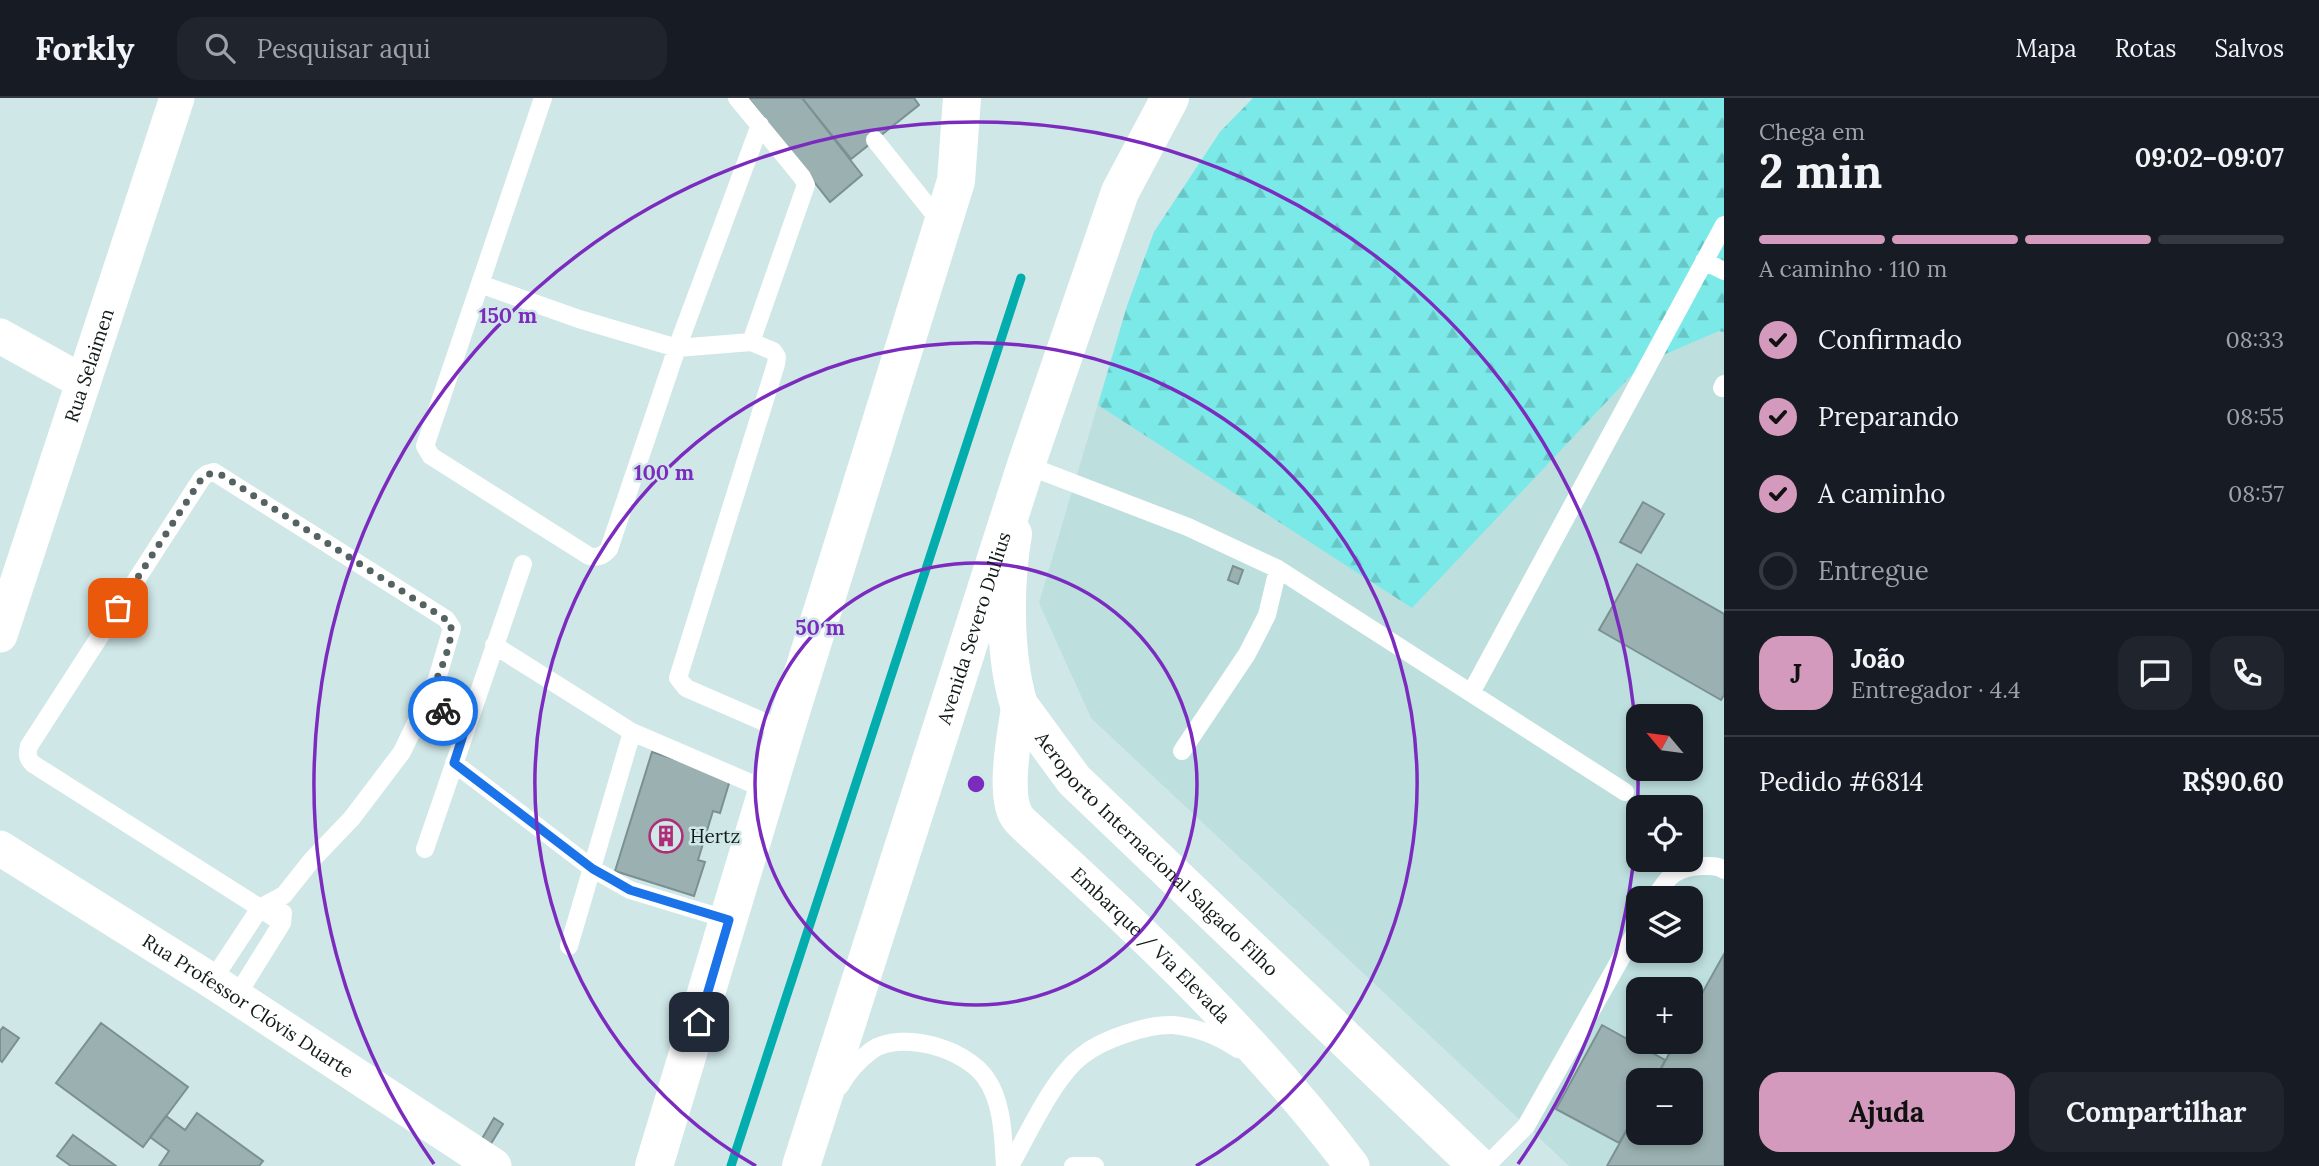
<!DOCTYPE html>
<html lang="pt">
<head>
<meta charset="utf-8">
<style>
	:root { --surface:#171b24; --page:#20242c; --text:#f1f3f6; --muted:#9ea1a6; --line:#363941; --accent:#d39abd }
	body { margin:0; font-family:Lora,serif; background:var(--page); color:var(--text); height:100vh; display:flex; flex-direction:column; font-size:26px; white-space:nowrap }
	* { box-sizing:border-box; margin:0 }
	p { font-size:23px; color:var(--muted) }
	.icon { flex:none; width:38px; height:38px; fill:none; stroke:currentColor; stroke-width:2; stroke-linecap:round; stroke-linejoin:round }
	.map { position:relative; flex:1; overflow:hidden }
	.details { display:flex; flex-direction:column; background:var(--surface); width:595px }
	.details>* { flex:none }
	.needle { width:46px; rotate:299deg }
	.controls { position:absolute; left:1626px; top:606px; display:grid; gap:14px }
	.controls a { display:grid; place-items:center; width:77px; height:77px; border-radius:14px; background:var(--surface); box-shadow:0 4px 10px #0003; font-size:35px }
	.pin { position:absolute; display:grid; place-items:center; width:60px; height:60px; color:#fff; margin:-30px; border-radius:14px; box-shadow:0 4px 10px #0006 }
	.courier { position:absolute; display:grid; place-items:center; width:70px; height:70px; margin:-35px; border:5px solid #1a73e8; border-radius:50%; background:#fff; color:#222; box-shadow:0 2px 9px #0007 }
	.headline em { font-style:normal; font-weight:700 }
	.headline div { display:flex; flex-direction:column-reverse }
	.headline { display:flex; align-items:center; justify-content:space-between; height:119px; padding:0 35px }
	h1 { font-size:46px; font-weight:700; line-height:52px }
	.bar { display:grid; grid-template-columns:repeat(4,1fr); gap:10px 7px; align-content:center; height:84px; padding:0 35px }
	.bar i { height:9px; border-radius:5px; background:var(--line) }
	.bar .selected { background:var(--accent) }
	.bar p { grid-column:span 4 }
	.line { display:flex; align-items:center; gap:18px; padding:0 35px; border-top:2px solid var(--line) }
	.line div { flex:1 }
	.round { display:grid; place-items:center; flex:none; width:74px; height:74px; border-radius:21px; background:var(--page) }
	ol { padding:0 35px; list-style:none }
	li { display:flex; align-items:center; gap:21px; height:77px }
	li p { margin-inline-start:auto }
	li .icon { padding:7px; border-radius:50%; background:var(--accent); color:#111; stroke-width:4 }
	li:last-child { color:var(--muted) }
	li i { width:38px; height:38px; border:4px solid var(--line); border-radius:50% }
	.primary-button { display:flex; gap:14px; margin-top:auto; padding:14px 35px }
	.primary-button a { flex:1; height:80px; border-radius:21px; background:var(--accent); color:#111; font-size:28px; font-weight:700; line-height:80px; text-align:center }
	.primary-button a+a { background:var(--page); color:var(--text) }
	header { display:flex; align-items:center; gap:42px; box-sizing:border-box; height:98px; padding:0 35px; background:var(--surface); border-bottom:2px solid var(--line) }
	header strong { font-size:33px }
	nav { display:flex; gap:38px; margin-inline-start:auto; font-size:24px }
	.search { width:490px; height:63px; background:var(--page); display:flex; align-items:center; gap:18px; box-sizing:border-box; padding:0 24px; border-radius:21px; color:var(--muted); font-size:26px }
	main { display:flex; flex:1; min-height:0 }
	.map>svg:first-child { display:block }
</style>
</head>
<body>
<header>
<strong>Forkly</strong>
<div class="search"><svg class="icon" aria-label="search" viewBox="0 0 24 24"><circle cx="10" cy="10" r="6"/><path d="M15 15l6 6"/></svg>Pesquisar aqui</div>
<nav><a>Mapa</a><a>Rotas</a><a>Salvos</a></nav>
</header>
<main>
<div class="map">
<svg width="1724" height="1068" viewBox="0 0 1724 1068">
	<defs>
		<pattern id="forest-firs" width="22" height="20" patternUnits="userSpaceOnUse" patternTransform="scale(1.75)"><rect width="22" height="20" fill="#7ae9e8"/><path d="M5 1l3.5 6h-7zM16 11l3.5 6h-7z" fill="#68c7c6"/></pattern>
	</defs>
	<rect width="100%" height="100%" fill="#d0e7e7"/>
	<path fill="#bddfde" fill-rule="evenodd" d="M1253,0h471v1068h-155l-478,-448 -52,-115 88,-297 27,-74 66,-100zM1638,618h52v52h-52zM1638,709h52v52h-52zM1638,800h52v52h-52zM1638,891h52v52h-52zM1638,982h52v52h-52z"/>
	<path fill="url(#forest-firs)" d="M1253,0h471v234l-5,-1 -77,33 -230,244 -314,-203 29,-99 27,-74 66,-100z"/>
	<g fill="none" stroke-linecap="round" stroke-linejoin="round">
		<path stroke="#03adad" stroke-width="9" d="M731,1068l290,-888"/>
	</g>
	<path fill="#9bb1b1" stroke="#7b9191" stroke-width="2" d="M748,0h54l60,77 -32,27z
		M802,0h112l5,7 -68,54z
		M1643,404l21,12 -23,39 -21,-11z
		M1637,466l87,50v81l-3,5 -122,-70z
		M1233,468l10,4 -5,14 -10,-4z
		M652,654l79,25 -11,36 -7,-2 -15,49 7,2 -11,34 -79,-25z
		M1724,856v212h-117l31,-56v22h52v-52h-35l21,-39h14v-26z
		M101,925l87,64 -45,60 -87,-64z
		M1602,927l63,35 -10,20h-17v30l-19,33 -63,-34z
		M3,929l16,11 -17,24 -2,-2v-29z
		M197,1015l66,48 -4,5h-100l10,-15 -19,-14 16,-21 19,14z
		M494,1020l9,6 -14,23 -9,-5z
		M73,1037l43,31h-45l-14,-10z"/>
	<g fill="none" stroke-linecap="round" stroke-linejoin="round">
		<path stroke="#fff" stroke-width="18" d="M543,0l-118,348 6,10 158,100c9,2 14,0 20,-7l68,-201 83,-223
			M737,0l65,79 4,8 -55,157
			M875,42l67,84
			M1704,163l20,10
			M480,186l99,35 98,29 74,-6 22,9 4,6 -1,7 -98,314 8,10 99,43
			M1722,290l2,-4
			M1026,367l162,62 90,42 347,223
			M494,547l138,87 135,58
			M1471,595l253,-468
			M426,603l40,25
			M1182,653l65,-97 20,-39 11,-46
			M454,665l139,106 37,21 99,30
			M425,751l98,-285
			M1655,800c13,-23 22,-31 48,-32 8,0 14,-1 21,4
			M569,848l63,-214
			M212,883l48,-73 24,-13 27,-34 41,-43 50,-66 35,-73 15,-51 -6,-9 -232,-147 -7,2 -5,4 -173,268c-2,8 -2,12 4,18l227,144 22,15
			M236,899l46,-74 1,-10
			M840,988c7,-13 20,-27 32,-36 31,-20 93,-1 113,27 18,24 18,60 20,89
			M1010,1068c18,-32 44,-90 73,-111 20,-16 65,-31 90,-30 23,2 47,12 65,24
			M1073,1068h22
			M1486,1068l40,-40 112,-198"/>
		<g stroke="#fff" stroke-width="35">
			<path d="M0,238l83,46"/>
			<path id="s1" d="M0,537l177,-537"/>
			<path id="s2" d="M1019,607c-4,26 -16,87 -3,110 3,6 10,11 15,16 115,104 227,211 321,335"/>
			<path id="s3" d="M0,750l212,133 282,185"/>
		</g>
		<path stroke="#fff" stroke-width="38" id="s4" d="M1013,436c-9,52 -9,121 6,171l55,75 404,386"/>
		<g stroke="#fff" stroke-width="38">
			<path d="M654,1068l131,-435 171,-550 6,-83"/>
			<path id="s5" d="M801,1068l225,-701 94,-273 50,-94"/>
		</g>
	</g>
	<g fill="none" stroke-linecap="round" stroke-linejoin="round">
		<path stroke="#546262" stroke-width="7" stroke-dasharray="0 12.6" d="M118,510l84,-130 5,-4h13l230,148c6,18 -15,62 -24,79l17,10"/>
		<path stroke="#1a73e8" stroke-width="9" d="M443,613l23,15 -12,37 139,106 18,10 19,11 99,30 -30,102"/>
	</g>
	<g fill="none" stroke="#7b2cbf" stroke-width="3.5">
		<circle cx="976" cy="686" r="221"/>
		<path d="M756 1068A441 441 0 1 1 1196 1068"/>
		<path d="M434 1066A662 662 0 1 1 1518 1066"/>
	</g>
	<defs>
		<symbol id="building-ring" viewBox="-11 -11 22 22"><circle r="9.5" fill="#d0e7e7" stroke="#af2d78" stroke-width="1.5"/><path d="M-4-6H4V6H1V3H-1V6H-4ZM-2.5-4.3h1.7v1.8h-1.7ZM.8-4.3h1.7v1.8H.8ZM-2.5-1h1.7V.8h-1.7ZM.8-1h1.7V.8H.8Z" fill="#af2d78"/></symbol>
	</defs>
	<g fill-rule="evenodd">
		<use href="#building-ring" x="647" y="719" width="38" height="38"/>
	</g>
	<g text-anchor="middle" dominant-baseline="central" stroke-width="5" stroke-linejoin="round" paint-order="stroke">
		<g font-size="19" fill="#121b1a" stroke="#d0e7e7">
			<text stroke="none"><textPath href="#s1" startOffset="284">Rua Selaimen</textPath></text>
			<text stroke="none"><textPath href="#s5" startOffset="565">Avenida Severo Dullius</textPath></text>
			<text stroke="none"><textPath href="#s4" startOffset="376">Aeroporto Internacional Salgado Filho</textPath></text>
			<text stroke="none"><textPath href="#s2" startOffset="299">Embarque / Via Elevada</textPath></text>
			<text stroke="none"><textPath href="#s3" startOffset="294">Rua Professor Clóvis Duarte</textPath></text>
		</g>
		<g font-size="19" fill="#121b1a" stroke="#d0e7e7" text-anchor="start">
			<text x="690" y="738">Hertz</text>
		</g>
	</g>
	<circle cx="976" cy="686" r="10" fill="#7b2cbf" stroke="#d0e7e7" stroke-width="3.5"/>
	<g font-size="21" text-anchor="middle" font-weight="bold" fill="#7b2cbf" stroke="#d0e7e7" stroke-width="5" stroke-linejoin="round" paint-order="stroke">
		<text x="508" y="225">150 m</text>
		<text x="664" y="382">100 m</text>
		<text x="820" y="537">50 m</text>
	</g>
</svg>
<div class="controls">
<a><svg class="needle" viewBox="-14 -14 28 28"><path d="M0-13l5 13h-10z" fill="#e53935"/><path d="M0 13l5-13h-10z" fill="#9ea1a6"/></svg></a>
<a><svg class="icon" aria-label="locate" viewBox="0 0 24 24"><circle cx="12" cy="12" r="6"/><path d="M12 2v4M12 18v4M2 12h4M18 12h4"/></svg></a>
<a><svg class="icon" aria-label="layers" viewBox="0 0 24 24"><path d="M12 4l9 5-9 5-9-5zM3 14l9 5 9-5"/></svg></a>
<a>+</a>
<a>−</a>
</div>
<div class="pin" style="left:118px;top:510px;background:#ea580c"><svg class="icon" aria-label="bag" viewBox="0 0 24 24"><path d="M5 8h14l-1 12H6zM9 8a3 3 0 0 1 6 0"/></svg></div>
<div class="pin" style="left:699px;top:924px;background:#1f2937"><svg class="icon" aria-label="home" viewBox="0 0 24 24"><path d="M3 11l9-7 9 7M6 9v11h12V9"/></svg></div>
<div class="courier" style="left:443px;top:613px"><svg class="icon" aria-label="bike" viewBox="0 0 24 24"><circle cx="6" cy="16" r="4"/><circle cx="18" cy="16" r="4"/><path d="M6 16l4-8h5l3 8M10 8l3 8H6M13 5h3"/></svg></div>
</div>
<section class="details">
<div class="headline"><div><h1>2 min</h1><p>Chega em</p></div><em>09:02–09:07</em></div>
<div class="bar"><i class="selected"></i><i class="selected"></i><i class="selected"></i><i></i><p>A caminho · 110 m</p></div>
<ol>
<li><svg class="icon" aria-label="check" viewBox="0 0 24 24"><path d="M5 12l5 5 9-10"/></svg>Confirmado<p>08:33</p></li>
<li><svg class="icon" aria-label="check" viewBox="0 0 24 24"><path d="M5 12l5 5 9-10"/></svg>Preparando<p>08:55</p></li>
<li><svg class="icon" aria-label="check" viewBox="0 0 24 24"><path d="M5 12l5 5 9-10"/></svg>A caminho<p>08:57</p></li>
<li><i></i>Entregue</li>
</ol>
<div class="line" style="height:126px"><b class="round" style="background:var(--accent);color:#111">J</b><div><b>João</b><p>Entregador · 4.4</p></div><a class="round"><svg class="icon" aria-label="chat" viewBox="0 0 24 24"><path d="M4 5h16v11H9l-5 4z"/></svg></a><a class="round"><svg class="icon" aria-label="phone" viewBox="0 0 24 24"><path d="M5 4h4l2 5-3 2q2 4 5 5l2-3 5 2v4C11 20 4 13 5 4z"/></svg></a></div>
<div class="line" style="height:91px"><div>Pedido #6814</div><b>R$90.60</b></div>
<div class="primary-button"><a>Ajuda</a><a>Compartilhar</a></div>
</section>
</main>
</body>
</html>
